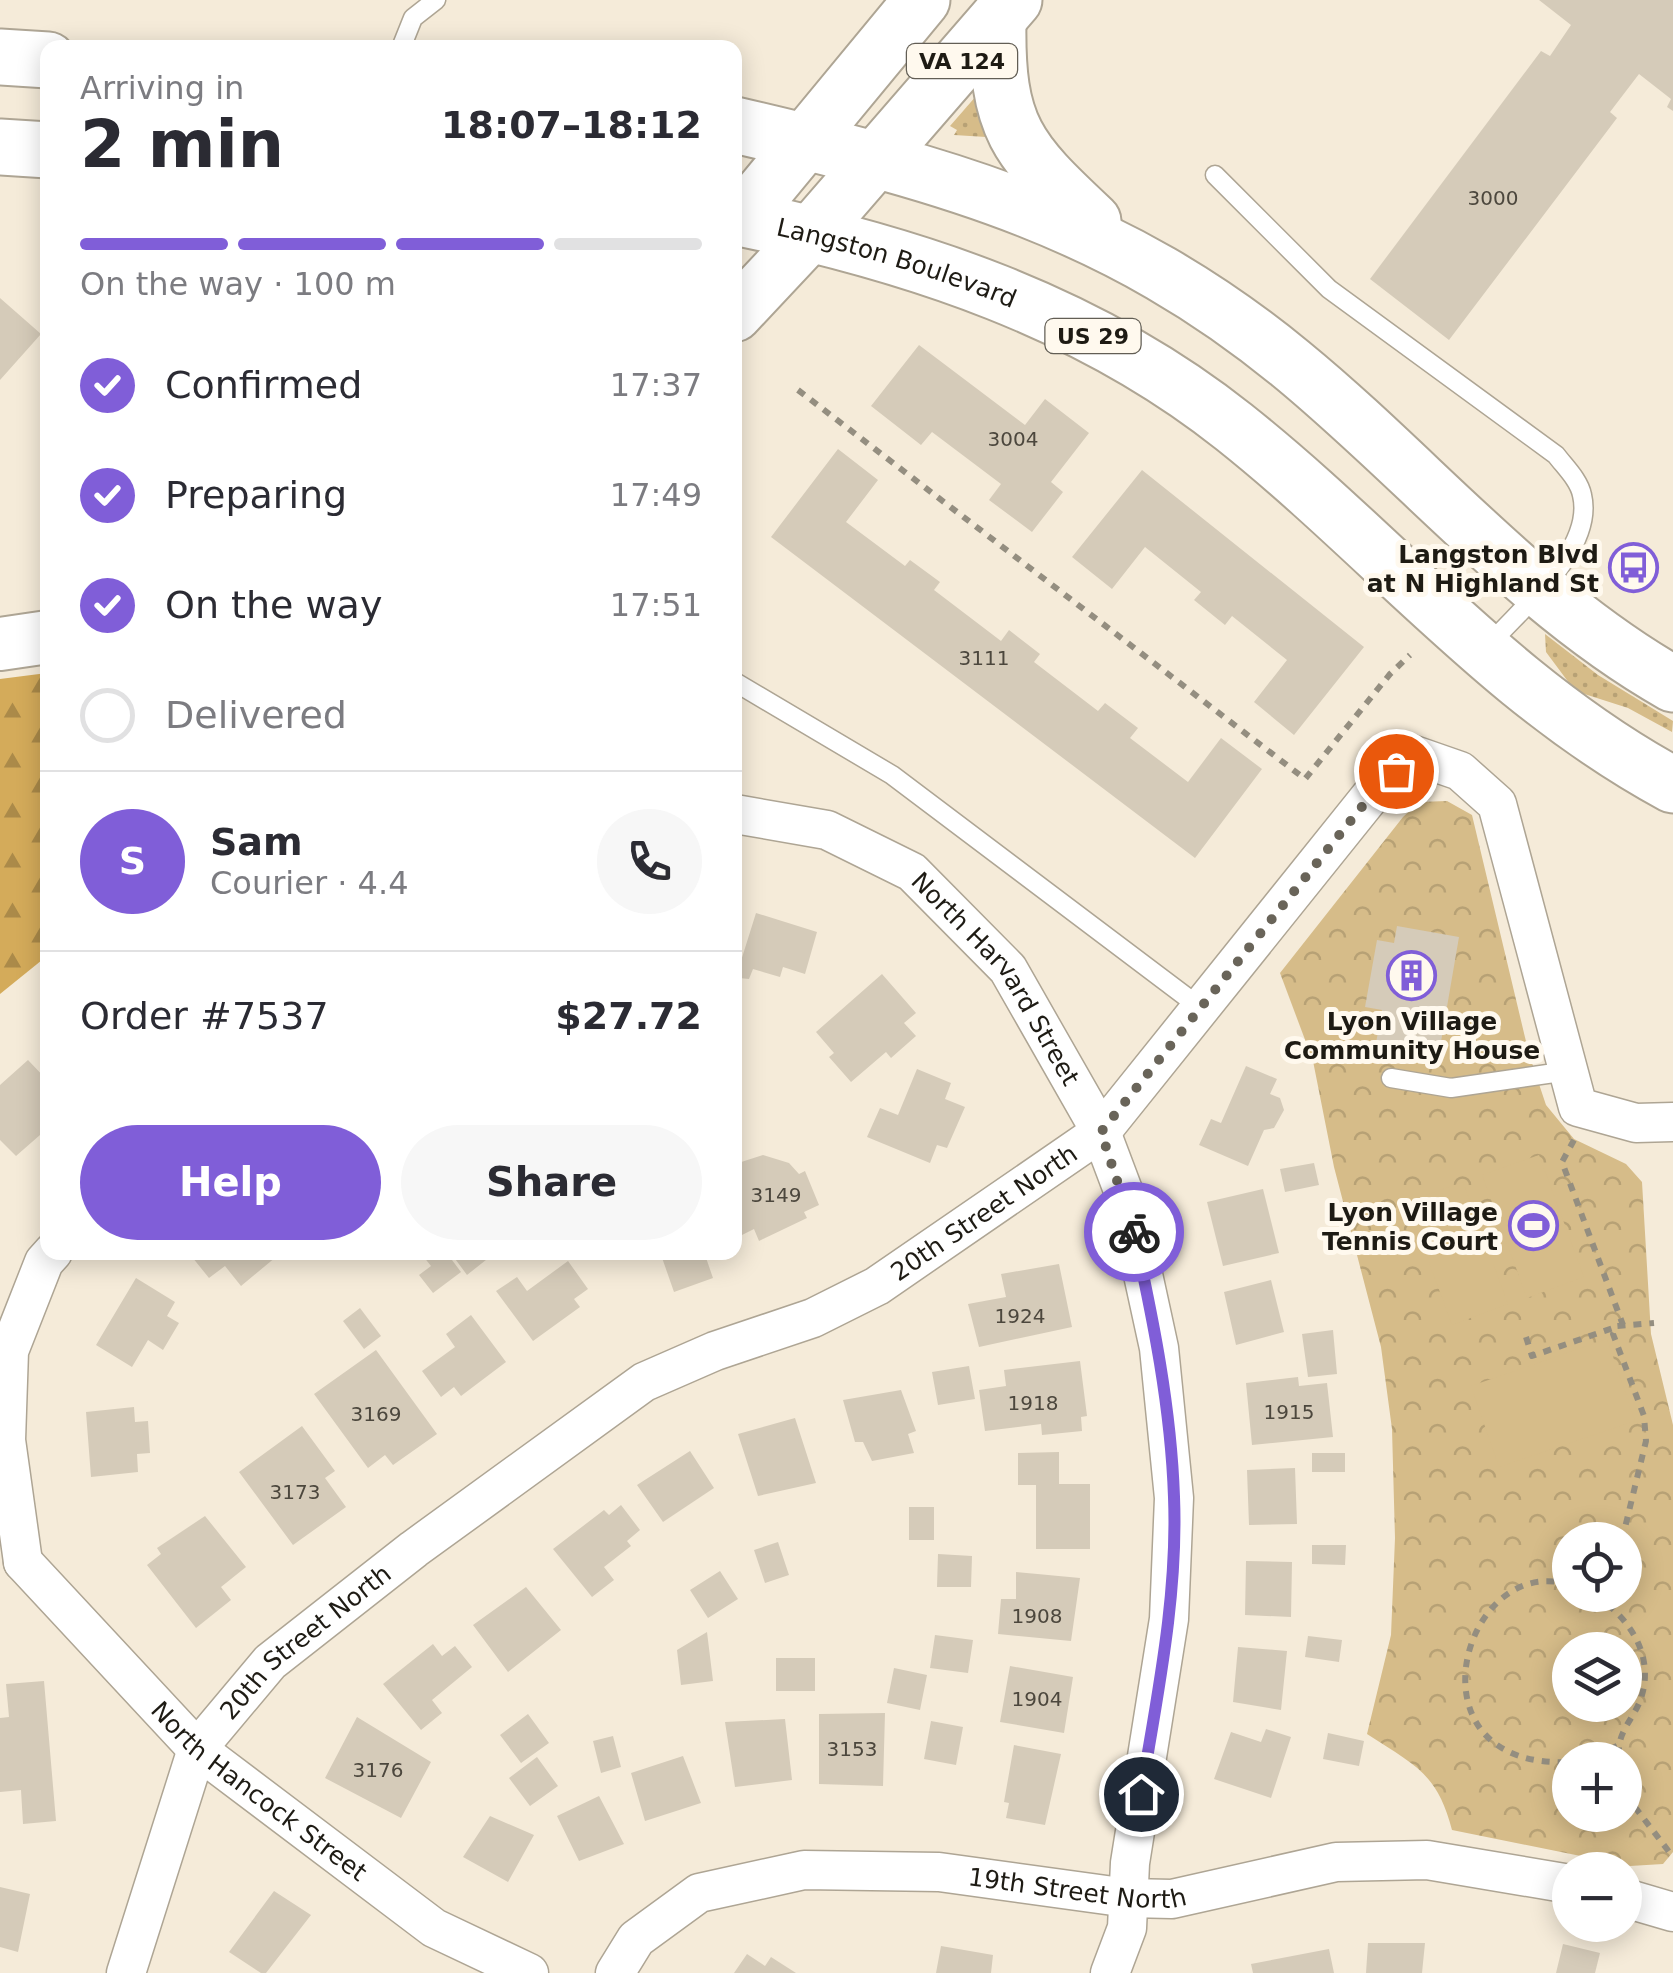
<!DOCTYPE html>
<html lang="en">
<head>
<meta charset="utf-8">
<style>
	:root { --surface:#fff; --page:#f7f7f7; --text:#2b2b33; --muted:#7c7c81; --line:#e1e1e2; --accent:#805ed8 }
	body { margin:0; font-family:"DejaVu Sans",sans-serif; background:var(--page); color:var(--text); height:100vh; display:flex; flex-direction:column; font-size:38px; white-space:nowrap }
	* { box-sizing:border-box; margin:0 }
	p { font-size:32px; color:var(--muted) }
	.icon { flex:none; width:55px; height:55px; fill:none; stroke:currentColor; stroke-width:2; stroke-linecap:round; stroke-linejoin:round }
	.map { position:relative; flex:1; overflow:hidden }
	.side { position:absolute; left:40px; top:40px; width:702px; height:1220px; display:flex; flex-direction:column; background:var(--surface); border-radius:20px; box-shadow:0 5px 25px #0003 }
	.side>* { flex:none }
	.buttons { position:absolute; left:1552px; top:1522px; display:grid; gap:20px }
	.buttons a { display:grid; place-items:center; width:90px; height:90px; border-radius:50%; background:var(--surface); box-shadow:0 5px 25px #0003; font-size:50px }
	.pin { position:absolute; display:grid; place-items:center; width:85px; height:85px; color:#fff; margin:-42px; border:5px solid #fff; border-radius:50%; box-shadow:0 2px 10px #0007 }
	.courier { position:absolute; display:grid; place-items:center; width:100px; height:100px; margin:-50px; border:8px solid #805ed8; border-radius:50%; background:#fff; color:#222; box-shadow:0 2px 12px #0007 }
	.overview em { font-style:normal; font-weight:700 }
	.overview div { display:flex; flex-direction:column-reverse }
	.overview { display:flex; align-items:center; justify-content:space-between; height:170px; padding:0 40px }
	h1 { font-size:65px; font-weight:700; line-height:75px }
	.bar { display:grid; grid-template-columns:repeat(4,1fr); gap:15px 10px; align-content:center; height:120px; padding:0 40px }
	.bar i { height:12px; border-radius:8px; background:var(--line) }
	.bar .on { background:var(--accent) }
	.bar p { grid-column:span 4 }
	.line { display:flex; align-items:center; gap:25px; padding:0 40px; border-top:2px solid var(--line) }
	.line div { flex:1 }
	.round { display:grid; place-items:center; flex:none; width:105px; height:105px; border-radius:52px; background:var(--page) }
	ol { padding:0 40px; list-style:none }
	li { display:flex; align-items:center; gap:30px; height:110px }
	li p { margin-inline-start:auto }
	li .icon { padding:10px; border-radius:50%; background:var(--accent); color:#fff; stroke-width:4 }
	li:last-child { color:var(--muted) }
	li i { width:55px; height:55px; border:5px solid var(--line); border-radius:50% }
	.primary-button { display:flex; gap:20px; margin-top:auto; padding:20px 40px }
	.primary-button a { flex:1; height:115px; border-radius:60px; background:var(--accent); color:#fff; font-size:40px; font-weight:700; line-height:115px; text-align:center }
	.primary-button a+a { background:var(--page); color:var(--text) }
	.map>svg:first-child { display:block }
</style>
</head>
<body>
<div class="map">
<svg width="1673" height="1973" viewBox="0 0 1673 1973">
	<defs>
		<pattern id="grass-dots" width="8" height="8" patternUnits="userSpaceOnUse" patternTransform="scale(2.5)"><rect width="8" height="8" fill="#d6bc89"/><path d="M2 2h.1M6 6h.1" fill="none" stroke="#b7a175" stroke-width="1.8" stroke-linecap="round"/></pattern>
		<pattern id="forest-firs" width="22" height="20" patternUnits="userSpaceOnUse" patternTransform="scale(2.5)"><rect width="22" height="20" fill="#d4ab5a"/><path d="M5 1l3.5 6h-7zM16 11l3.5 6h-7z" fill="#ab8a49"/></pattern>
		<pattern id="park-crowns" width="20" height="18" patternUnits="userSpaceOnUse" patternTransform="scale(2.5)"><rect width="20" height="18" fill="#d6bc89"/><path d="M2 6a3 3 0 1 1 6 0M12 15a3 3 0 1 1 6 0" fill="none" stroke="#b7a175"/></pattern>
	</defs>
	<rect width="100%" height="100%" fill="#f5ebd9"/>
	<path fill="url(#grass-dots)" d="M977,95l13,37 -4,5 -32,-2 3,-5 -7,-4z
		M1545,634l53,41 75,46 -1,11 -44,-24 -53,-17 -29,-39z"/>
	<path fill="url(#forest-firs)" d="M47,673v283l-47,38v-315z"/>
	<path fill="url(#park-crowns)" fill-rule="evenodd" d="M1447,801l25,14 57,239 17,51 28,34 52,25 16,18 9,152 22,91v427l-10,12 -33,2 -178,-36c-15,-58 -38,-65 -85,-96l24,-99 4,-97 -3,-109 -11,-82 -47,-180 -21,-106 -33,-88 123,-156 16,-15zM1570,1540h55v55h-55zM1570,1650h55v55h-55zM1570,1760h55v55h-55z"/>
	<path fill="#d6bc89" d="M1539,1155l45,122 -57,21 -45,-123z
		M1463,1182l45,122 -56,21 -45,-123z
		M1607,1339l28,82 -136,46 -28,-81z"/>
	<path fill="#d5cbb9" d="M1539,0h134v111l-6,-4 4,-8 -32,-25 -29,38 7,6 -168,222 -79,-61 171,-228 9,5 21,-31z
		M0,298l41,36 -41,46z
		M919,345l106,80 20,-26 44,34 -38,49 12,10 -31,40 -43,-32 12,-16 -69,-52 -11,13 -50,-39z
		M838,449l40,31 -32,42 59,44 5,-6 30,22 -6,8 67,51 8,-11 31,24 -6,8 64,49 7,-8 33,25 -8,10 58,44 33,-44 41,31 -67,89 -424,-321z
		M1142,470l222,177 -70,88 -40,-33 33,-42 -55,-44 -7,9 -31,-25 7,-8 -56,-45 -33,42 -40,-32z
		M756,913l61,19 -12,42 -22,-7 -3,10 -27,-8 -4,10 -10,-1 -4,13v-27h5z
		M1397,926l62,11 -22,128 -63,-11 8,-44 -17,-3 12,-67 17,3z
		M882,974l34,39 -12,10 12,13 -25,22 -5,-6 -35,30 -22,-25 5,-4 -18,-21z
		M28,1060l20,21v47l-32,28 -16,-16v-55z
		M1246,1066l31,13 -7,15 10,4 4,12 -10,18 -10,2 -16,36 -49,-21 12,-26 10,4z
		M917,1069l34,14 -6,16 20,8 -18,41 -10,-3 -7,18 -63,-26 13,-29 18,7z
		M763,1155l26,8 10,11 6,-3 14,34 -15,7 3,6 -48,23 -5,-12 -14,7 -5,-11v-21l6,-3 -6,-13v-24z
		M1314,1163l5,22 -34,7 -5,-23z
		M1263,1189l16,64 -56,13 -16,-64z
		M188,1252h94l-41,34 -16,-20 -16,12z
		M428,1252h18l15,20 -28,21 -14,-18 12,-9 -8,-10z
		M450,1252h46l-29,23z
		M660,1252h44l9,26 -39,14z
		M568,1261l20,28 -14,10 6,8 -47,34 -37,-50 21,-14 10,14z
		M1059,1264l13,63 -93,20 -11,-43 38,-7 -5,-23z
		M136,1278l39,24 -8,14 12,7 -16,27 -15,-10 -16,27 -36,-22z
		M1271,1280l13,52 -48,13 -12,-53z
		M360,1308l21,28 -17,13 -21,-28z
		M471,1315l35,47 -45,34 -7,-9 -13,10 -19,-26 33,-24 -9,-13z
		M1333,1330l4,44 -29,3 -6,-43z
		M376,1350l61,84 -44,31 -8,-10 -17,13 -54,-74z
		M1080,1361l7,55 -6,1 1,14 -40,4 -1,-11 -56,7 -6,-41 27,-4 -2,-16z
		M969,1366l6,33 -37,6 -6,-33z
		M1298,1377l1,9 28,-3 6,54 -81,8 -6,-62z
		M901,1390l15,41 -8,3 6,19 -42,8 -9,-19h-8l-12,-42z
		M134,1407l1,15 13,-1 2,32 -13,1 1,18 -47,5 -5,-65z
		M795,1418l21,65 -58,13 -20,-62z
		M302,1426l33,45 -10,7 21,29 -53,38 -54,-73z
		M690,1451l24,37 -51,34 -26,-37z
		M1059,1452v32h31v65h-54v-64h-18v-32z
		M1312,1453h33v19h-33z
		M1295,1468l2,56 -48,1 -2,-55z
		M621,1505l19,25 -13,11 4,5 -27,21 10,13 -22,17 -39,-48 51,-39 5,5z
		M909,1507h25v33h-25z
		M205,1516l41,51 -25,20 10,13 -35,28 -49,-63 14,-11 -4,-6z
		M778,1542l11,33 -24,8 -11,-33z
		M1312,1545h34l-1,20 -33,-1z
		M938,1554l34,2 -1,31h-34z
		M1246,1561l46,1 -1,55 -46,-2z
		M720,1571l18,28 -30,19 -18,-28z
		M1016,1572l64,6 -9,63 -73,-7 3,-35h15z
		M526,1587l35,43 -53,42 -35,-47z
		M707,1632l6,49 -32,4 -4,-35z
		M935,1635l38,5 -5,33 -38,-5z
		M1308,1636l34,4 -3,22 -34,-5z
		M433,1644l9,12 13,-10 17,21 -40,33 10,13 -21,17 -38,-46z
		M1238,1647l49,4 -6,59 -48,-8z
		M776,1658h39v33h-39z
		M1010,1666l63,11 -9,56 -64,-11z
		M894,1668l33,7 -7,35 -33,-7z
		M44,1681l12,140 -33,3 -2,-34 -21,2v-74l9,-1 -3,-33z
		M885,1713l-2,73 -64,-2v-70z
		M528,1714l21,29 -28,20 -21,-28z
		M357,1717l74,45 -30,56 -76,-40z
		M785,1719l7,61 -57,7 -10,-65z
		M931,1721l32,6 -7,38 -32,-6z
		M1266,1729l25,8 -20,61 -57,-19 17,-47 30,10z
		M1328,1733l36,8 -5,25 -36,-7z
		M613,1736l8,31 -20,6 -8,-32z
		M1014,1745l47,9 -16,71 -39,-7 3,-15 -5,-1z
		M683,1756l18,47 -56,18 -14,-48z
		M537,1757l21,29 -28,20 -21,-28z
		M599,1796l25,48 -45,17 -22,-45z
		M490,1816l44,19 -26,47 -45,-25z
		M0,1887l30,7 -12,58 -18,-5z
		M274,1891l37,24 -45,58h-5l-32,-21z
		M1368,1943h57l-3,30h-56z
		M1563,1944l37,9 -5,20h-39z
		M941,1946l52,9 -2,18h-55z
		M1329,1949l5,24h-81l-2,-9z
		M747,1954l18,12 6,-9 25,16h-62z"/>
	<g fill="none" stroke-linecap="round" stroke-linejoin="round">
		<defs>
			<path id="lane" d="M401,48l12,-30 23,-18
				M1215,175l114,114 227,166c9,12 23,25 26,40 13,54 -60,112 -93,150
				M735,682l157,93 309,233
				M1391,1078l60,10 117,-17"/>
			<g id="street">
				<path id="s1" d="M735,814l92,16 85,42 96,97 93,163 26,69 32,147 15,150 -5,121 -39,244 -3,65 -17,45"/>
				<path id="s2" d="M23,1562l174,187 237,179 95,45"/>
				<path d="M23,1562l-17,-122 3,-89 35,-89 9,-10"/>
				<path d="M1625,1898l48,14"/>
				<path id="s3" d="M126,1973l71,-224 73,-87 144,-113 230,-167 71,-31 98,-33 64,-32 224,-154 276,-344 37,-33 46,16 37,33 81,303 58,16 37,-1"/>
				<path id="s4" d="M615,1973l21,-34 63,-46 105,-23 135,2 189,26 44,1 164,-37 91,-2 143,24"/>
			</g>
			<path id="secondary" d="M735,315l76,-81
				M0,644l48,-7"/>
			<g id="primary">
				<path d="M998,19c-2,109 18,130 95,202"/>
				<path d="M0,57l48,3"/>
				<path d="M735,125c214,50 382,96 556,239 127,104 237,238 382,320"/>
				<path d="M0,147l48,3"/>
				<path id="s5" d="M735,217c179,37 353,94 499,210 151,120 265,264 439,358"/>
				<path d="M742,218l180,-218"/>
				<path d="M811,234l203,-234"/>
			</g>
		</defs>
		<use href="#lane" stroke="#aea594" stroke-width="21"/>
		<use href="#street" stroke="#aea594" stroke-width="41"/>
		<use href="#secondary" stroke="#aea594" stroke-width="56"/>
		<use href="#primary" stroke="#aea594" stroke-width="59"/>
		<path stroke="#948e80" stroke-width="6" stroke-dasharray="8 8" stroke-linecap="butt" d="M798,390l507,389 85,-105 20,-19
			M1574,1140l-12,22 61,163
			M1526,1337l6,19 84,-29
			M1622,1540l24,-99 -2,-25 -31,-82 4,-8 37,-3
			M1570,1585c-107,-35 -169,185 0,177
			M1595,1595c33,22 59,58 47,100 -7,25 -28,37 -22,65
			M1584,1760l33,-14
			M1625,1794l48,63"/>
		<use href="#lane" stroke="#fff" stroke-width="18"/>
		<use href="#street" stroke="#fff" stroke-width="38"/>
		<use href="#secondary" stroke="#fff" stroke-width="52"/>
		<use href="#primary" stroke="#fff" stroke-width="55"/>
	</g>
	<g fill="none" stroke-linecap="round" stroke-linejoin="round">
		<path stroke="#696459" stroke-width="10" stroke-dasharray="0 18" d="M1134,1232l-33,-100 276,-344 19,-17"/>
		<path stroke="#805ed8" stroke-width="12" d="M1134,1232c19,87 37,175 40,265 4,100 -17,199 -33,297"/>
	</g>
	<defs>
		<symbol id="bus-ring" viewBox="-11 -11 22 22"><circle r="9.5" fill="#fff9ee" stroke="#805ed8" stroke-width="1.5"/><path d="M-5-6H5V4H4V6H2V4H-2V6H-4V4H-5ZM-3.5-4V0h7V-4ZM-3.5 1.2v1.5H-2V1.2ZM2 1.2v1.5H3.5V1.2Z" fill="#805ed8"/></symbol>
		<symbol id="building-ring" viewBox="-11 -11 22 22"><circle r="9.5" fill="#fff9ee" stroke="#805ed8" stroke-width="1.5"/><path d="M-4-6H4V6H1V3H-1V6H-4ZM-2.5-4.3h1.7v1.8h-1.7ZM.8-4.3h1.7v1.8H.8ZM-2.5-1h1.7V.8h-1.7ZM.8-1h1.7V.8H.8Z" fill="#805ed8"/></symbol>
		<symbol id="stadium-ring" viewBox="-11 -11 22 22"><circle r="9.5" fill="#fff9ee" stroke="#805ed8" stroke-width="1.5"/><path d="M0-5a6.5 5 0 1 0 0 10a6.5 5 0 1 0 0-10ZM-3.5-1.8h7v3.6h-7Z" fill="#805ed8"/></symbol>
	</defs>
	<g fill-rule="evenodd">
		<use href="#bus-ring" x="1606" y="540" width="55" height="55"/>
		<use href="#building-ring" x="1384" y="948" width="55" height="55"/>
		<use href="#stadium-ring" x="1506" y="1198" width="55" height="55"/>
	</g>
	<g text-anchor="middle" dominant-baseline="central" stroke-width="10" stroke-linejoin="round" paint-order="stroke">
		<g font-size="20" fill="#4c473d">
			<text x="1493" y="198">3000</text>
			<text x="1013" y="439">3004</text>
			<text x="984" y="658">3111</text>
			<text x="776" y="1195">3149</text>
			<text x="1020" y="1316">1924</text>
			<text x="1033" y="1403">1918</text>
			<text x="1289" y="1412">1915</text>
			<text x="376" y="1414">3169</text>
			<text x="295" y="1492">3173</text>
			<text x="1037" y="1616">1908</text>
			<text x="1037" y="1699">1904</text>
			<text x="852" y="1749">3153</text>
			<text x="378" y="1770">3176</text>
		</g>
		<g fill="#fff9ee" stroke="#625e55" stroke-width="2.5">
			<rect x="907" y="44" width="110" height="34" rx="8"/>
			<rect x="1045.5" y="319" width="95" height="34" rx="8"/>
		</g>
		<g font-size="22" font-weight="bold" fill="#1e1b14">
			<text x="962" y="61">VA 124</text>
			<text x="1093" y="336">US 29</text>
		</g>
		<g font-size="25" fill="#1e1b14" stroke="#fff9ee">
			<text stroke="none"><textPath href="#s5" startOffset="168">Langston Boulevard</textPath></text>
			<text stroke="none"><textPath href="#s1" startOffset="325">North Harvard Street</textPath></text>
			<text stroke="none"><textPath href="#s3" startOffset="1198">20th Street North</textPath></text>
			<text stroke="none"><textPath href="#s3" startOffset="388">20th Street North</textPath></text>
			<text stroke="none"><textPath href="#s2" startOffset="330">North Hancock Street</textPath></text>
			<text stroke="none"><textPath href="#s4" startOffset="500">19th Street North</textPath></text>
		</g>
		<g font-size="25" font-weight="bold" fill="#1e1b14" stroke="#fff9ee" text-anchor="end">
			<text x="1599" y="554">Langston Blvd<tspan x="1599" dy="29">at N Highland St</tspan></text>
			<text x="1412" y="1021" text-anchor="middle">Lyon Village<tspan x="1412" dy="29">Community House</tspan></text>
			<text x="1498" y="1212">Lyon Village<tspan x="1498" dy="29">Tennis Court</tspan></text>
		</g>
	</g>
</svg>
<div class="buttons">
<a><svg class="icon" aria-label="locate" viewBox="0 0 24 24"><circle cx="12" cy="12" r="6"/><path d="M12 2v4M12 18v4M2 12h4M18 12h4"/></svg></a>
<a><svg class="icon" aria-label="layers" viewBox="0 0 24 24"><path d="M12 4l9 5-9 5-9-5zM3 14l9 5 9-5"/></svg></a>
<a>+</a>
<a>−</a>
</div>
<div class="pin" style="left:1396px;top:771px;background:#ea580c"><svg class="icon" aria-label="bag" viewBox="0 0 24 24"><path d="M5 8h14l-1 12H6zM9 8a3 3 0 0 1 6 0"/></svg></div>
<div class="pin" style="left:1141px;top:1794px;background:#1f2937"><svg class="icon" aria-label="home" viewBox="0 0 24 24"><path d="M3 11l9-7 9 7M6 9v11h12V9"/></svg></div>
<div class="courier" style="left:1134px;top:1232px"><svg class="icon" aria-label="bike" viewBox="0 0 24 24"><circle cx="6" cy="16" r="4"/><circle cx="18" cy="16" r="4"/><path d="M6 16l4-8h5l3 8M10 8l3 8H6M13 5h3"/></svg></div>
<section class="side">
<div class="overview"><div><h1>2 min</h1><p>Arriving in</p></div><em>18:07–18:12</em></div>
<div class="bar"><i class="on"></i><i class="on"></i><i class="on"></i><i></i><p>On the way · 100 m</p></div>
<ol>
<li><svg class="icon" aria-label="check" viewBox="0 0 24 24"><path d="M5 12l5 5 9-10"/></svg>Confirmed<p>17:37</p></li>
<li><svg class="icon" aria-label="check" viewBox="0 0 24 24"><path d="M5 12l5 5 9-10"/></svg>Preparing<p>17:49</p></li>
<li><svg class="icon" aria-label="check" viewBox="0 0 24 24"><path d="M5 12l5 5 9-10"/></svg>On the way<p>17:51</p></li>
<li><i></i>Delivered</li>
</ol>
<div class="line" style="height:180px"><b class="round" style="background:var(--accent);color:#fff">S</b><div><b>Sam</b><p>Courier · 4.4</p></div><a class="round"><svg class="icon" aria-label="phone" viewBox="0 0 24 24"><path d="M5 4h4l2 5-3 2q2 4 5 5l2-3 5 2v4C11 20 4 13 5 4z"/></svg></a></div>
<div class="line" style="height:130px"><div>Order #7537</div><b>$27.72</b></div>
<div class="primary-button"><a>Help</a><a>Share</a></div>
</section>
</div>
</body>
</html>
